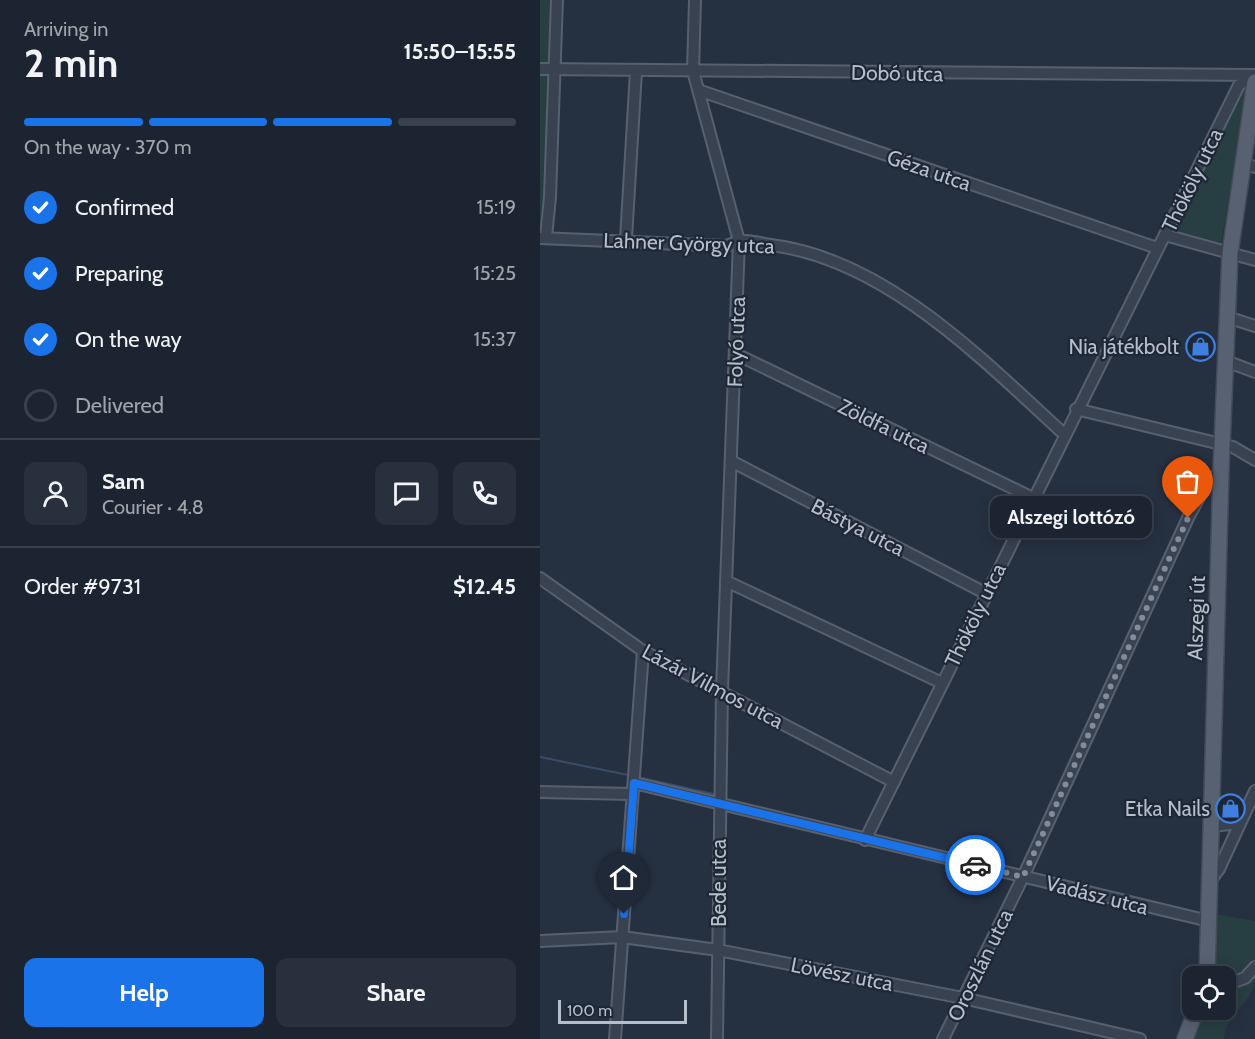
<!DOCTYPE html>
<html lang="en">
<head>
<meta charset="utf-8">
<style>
	:root { --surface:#1c2431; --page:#29303d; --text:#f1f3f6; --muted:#a0a4ab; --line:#3a414d; --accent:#1a73e8 }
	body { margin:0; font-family:Cabin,sans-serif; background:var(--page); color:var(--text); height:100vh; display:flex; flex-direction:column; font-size:22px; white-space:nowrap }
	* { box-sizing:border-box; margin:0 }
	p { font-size:20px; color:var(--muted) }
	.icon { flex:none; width:33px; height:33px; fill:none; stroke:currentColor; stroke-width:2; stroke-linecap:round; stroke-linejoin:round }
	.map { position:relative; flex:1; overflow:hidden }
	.drawer { display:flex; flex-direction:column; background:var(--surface); width:540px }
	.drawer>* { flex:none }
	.tools { position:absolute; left:642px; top:966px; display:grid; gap:12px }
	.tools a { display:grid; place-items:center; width:54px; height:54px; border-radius:12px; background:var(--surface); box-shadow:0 3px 15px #0003,0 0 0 2px var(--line); font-size:30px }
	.scale { position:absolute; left:18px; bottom:15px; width:129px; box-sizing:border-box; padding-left:6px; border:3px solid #b6bdcb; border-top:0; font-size:16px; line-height:21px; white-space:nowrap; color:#b6bdcb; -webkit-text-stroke:4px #1e2736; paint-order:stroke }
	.pin { position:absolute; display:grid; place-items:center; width:51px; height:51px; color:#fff; margin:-62px -26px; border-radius:50% 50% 50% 0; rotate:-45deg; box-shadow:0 0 6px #0007 }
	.pin .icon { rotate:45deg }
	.courier { position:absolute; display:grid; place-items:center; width:60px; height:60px; margin:-30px; border:4px solid #1a73e8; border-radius:50%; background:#fff; color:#222; box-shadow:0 2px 8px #0007 }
	.bubble { position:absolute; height:42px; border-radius:12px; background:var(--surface); box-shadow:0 3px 15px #0003,0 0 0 2px var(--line); font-size:20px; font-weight:700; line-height:42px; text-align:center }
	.summary em { font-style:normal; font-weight:700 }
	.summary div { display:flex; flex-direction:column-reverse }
	.summary { display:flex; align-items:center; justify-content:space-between; height:102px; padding:0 24px }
	h1 { font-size:39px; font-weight:700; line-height:45px }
	.bar { display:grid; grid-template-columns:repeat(4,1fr); gap:9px 6px; align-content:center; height:72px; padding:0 24px }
	.bar i { height:8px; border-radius:4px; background:var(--line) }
	.bar .active { background:var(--accent) }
	.bar p { grid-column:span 4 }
	.line { display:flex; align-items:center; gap:15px; padding:0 24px; border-top:2px solid var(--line) }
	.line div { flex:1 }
	.round { display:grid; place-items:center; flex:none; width:63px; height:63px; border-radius:12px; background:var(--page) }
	ol { padding:0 24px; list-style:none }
	li { display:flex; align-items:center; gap:18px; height:66px }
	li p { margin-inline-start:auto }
	li .icon { padding:6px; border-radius:50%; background:var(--accent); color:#fff; stroke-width:4 }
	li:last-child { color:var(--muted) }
	li i { width:33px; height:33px; border:3px solid var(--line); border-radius:50% }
	.action { display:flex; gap:12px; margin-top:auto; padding:12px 24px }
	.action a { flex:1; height:69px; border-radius:12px; background:var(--accent); color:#fff; font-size:24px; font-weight:700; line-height:69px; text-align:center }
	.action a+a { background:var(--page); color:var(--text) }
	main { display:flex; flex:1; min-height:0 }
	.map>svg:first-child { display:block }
</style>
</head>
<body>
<main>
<section class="drawer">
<div class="summary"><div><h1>2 min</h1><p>Arriving in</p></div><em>15:50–15:55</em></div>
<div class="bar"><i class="active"></i><i class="active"></i><i class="active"></i><i></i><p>On the way · 370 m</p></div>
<ol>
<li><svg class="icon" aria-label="check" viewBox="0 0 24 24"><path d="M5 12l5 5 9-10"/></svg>Confirmed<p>15:19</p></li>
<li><svg class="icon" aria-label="check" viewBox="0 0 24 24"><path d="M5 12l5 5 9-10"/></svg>Preparing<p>15:25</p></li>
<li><svg class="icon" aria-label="check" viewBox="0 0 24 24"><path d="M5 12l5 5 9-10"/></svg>On the way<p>15:37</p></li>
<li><i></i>Delivered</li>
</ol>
<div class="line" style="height:108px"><a class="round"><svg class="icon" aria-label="person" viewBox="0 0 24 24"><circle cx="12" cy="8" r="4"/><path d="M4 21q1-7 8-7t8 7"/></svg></a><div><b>Sam</b><p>Courier · 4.8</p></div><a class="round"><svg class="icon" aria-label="chat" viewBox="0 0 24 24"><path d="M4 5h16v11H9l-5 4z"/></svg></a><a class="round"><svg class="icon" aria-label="phone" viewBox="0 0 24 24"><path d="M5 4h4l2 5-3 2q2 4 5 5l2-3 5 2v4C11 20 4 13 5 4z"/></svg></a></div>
<div class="line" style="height:78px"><div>Order #9731</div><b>$12.45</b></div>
<div class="action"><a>Help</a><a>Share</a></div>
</section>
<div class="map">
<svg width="715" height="1039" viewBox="0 0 715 1039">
	<rect width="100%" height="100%" fill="#253041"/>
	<path fill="#273e42" d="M0,0h15l-12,225h-3z
		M707,87l-26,158 -49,-14 68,-139z
		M676,914l39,7v39l-11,13 -18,8v-5h-15z
		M715,977c0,25 -30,37 -31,62h-35l12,-29h25v-18l18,-7z"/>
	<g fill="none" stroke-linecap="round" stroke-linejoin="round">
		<path stroke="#3b4c6a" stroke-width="2" d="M0,757l88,18
			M102,778l71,16"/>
		<defs>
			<path id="street" d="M155,0l-2,71 46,170 -17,449 -5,349
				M0,69l714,6
				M161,91l456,157
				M703,164l12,3
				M625,235l90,25
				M6,237l4,-40 7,-197
				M0,238l186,8c5,-1 9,-4 13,-5 9,-2 23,3 32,4 114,14 211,114 293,189
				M86,239l10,-168
				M687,317l28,9
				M196,354l297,144
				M686,361l29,11
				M536,409l157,38 22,13
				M191,461l254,132
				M0,578l103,73 251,131
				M186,581l216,102
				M94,783l575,138
				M0,792l92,2
				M671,826l29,-3
				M325,840l374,-755 16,-9
				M670,881l9,-12 36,-78
				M0,941l82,-4 96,13 245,48 177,41
				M686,985l19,-7 10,-11
				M75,1039l28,-388
				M403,1039l80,-162 165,-359 14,-26 19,-22"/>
			<path id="primary" d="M667,976l14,-506 9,-217 25,-171
				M645,1039l11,-29"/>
		</defs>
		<use href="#street" stroke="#57606e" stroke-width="14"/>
		<use href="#primary" stroke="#434b5a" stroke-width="18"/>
		<use href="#street" stroke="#394251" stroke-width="10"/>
		<use href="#primary" stroke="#586171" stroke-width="15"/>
	</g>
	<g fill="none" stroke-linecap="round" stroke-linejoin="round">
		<path stroke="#838c9b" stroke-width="6" stroke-dasharray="0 10.8" d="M435,865l48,12 165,-359"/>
		<path stroke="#1a73e8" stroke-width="8" d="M84,914l10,-131 341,82"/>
	</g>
	<defs>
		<symbol id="shop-ring" viewBox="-11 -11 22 22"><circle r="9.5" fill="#1e2736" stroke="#3f7fe0" stroke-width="1.5"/><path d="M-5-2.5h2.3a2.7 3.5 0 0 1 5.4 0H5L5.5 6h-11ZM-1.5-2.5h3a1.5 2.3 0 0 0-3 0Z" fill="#3f7fe0"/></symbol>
	</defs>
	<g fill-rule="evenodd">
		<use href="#shop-ring" x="644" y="330" width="33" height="33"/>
		<use href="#shop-ring" x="674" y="792" width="33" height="33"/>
	</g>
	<g text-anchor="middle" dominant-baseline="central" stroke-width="4.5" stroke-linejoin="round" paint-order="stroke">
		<g font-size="21" fill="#b6bdcb" stroke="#1e2736">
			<text transform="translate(357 73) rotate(1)">Dobó utca</text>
			<text transform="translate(389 170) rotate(19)">Géza utca</text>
			<text transform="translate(652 180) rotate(-64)">Thököly utca</text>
			<text transform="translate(149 243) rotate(2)">Lahner György utca</text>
			<text transform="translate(196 342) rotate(-88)">Folyó utca</text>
			<text transform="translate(344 426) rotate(26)">Zöldfa utca</text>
			<text transform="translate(318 527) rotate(27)">Bástya utca</text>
			<text transform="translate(435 615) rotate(-64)">Thököly utca</text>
			<text transform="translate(656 618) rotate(-88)">Alszegi út</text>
			<text transform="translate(173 686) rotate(28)">Lázár Vilmos utca</text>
			<text transform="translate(178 883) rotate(-90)">Bede utca</text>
			<text transform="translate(557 895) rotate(14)">Vadász utca</text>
			<text transform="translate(440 965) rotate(-64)">Oroszlán utca</text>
			<text transform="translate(302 974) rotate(11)">Lövész utca</text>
		</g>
		<g font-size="21" fill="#b6bdcb" stroke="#1e2736" text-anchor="end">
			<text x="639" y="346">Nia játékbolt</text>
			<text x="670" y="808">Etka Nails</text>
		</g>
	</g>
</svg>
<div class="tools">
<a><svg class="icon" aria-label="locate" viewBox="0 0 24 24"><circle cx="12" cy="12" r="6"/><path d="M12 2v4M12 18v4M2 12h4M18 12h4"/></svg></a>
</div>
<div class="scale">100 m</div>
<div class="pin" style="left:648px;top:518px;background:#ea580c"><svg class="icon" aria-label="bag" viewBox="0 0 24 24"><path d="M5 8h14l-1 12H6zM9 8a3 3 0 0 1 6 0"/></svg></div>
<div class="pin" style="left:84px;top:914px;background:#1f2937"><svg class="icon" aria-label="home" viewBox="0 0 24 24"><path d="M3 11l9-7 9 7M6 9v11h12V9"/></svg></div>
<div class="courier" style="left:435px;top:865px"><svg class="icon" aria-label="car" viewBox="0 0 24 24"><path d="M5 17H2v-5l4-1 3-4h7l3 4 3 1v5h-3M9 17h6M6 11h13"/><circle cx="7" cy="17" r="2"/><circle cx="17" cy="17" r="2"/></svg></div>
<div class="bubble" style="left:450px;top:496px;width:162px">Alszegi lottózó</div>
</div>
</main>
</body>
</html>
